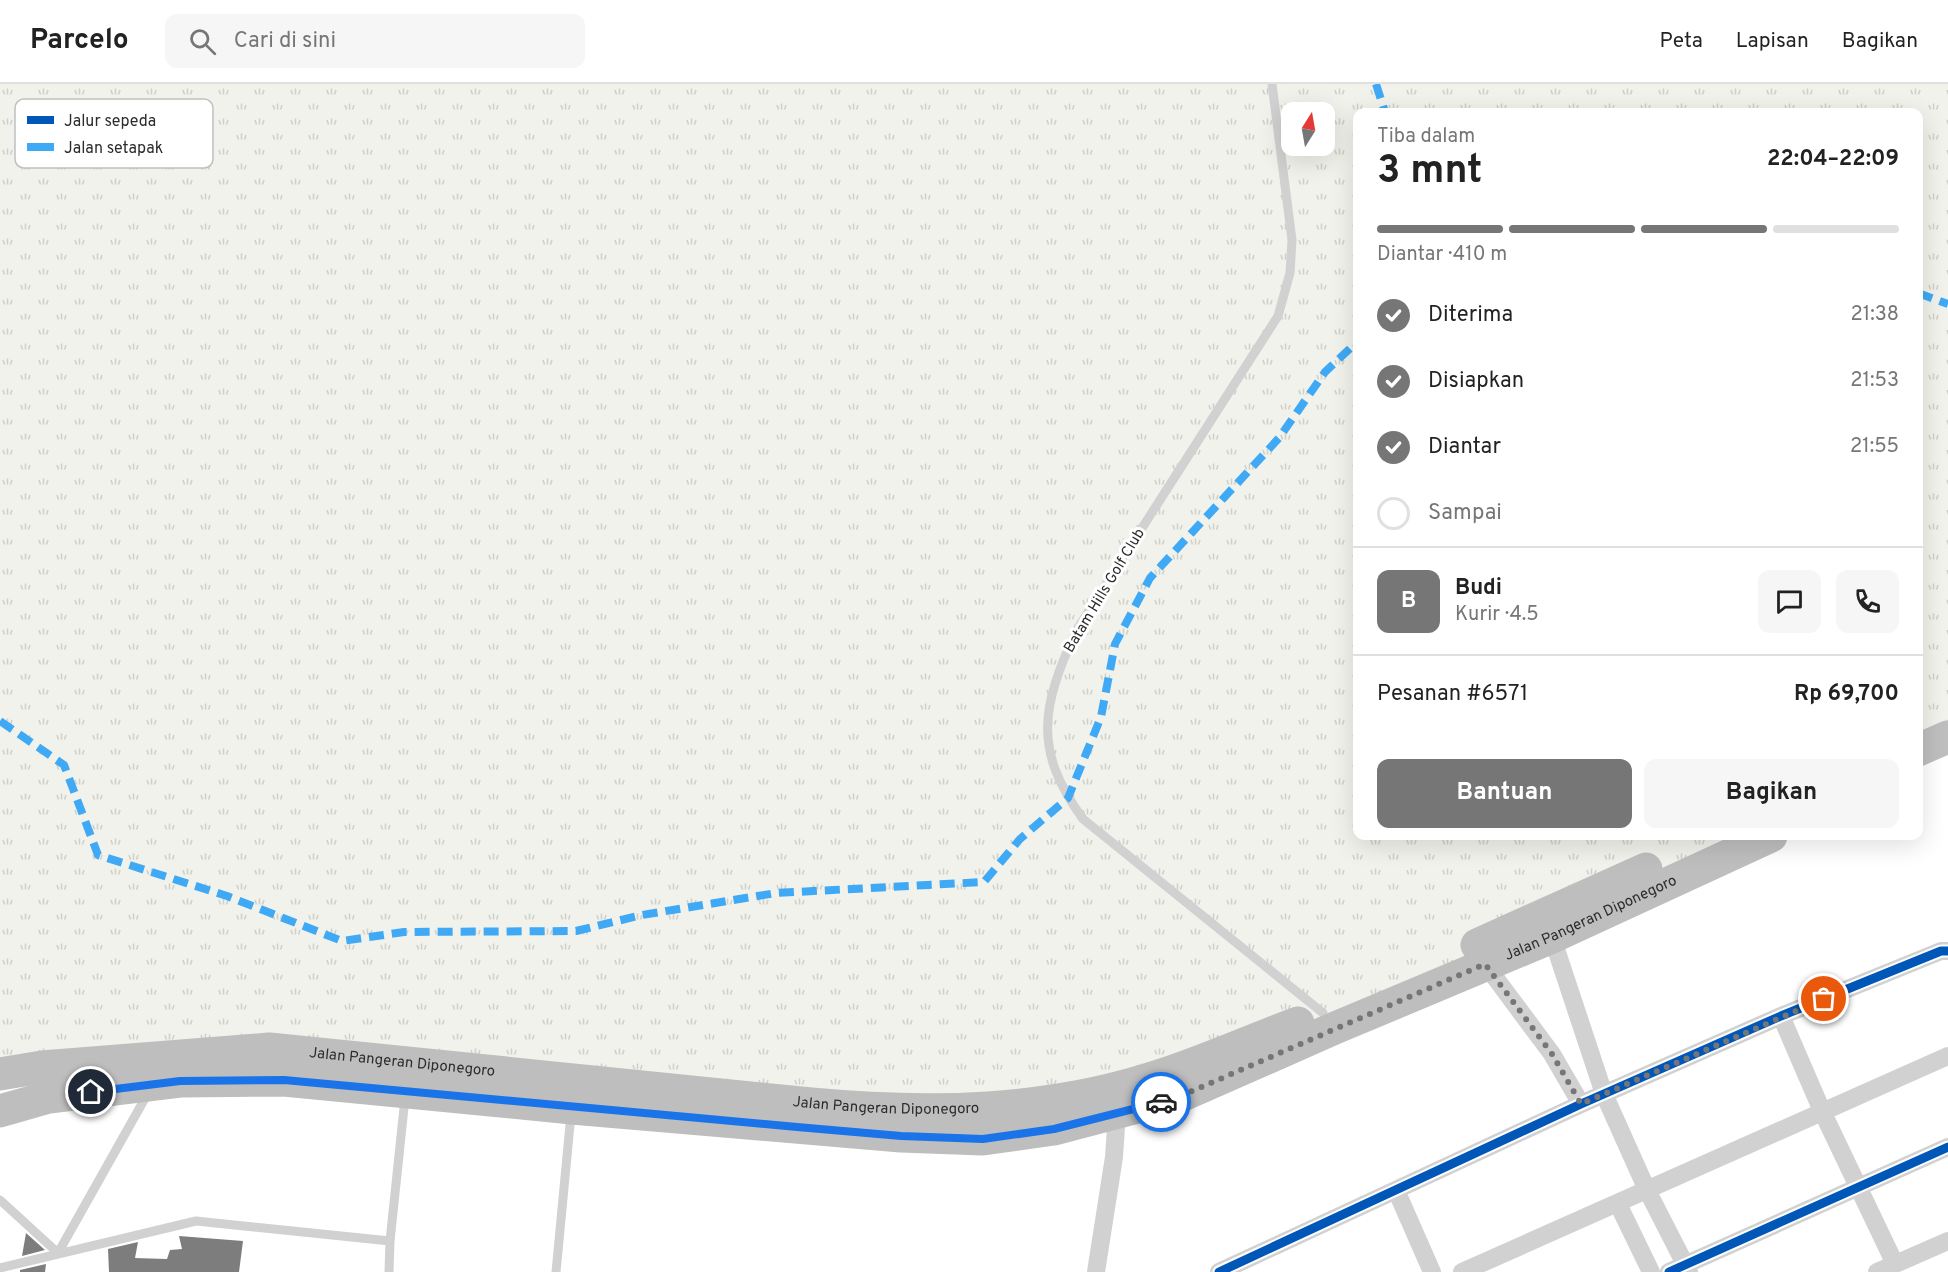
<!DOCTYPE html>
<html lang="id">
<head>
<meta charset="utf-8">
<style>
	:root { --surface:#fff; --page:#f6f6f6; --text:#222; --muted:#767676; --line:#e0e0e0; --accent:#767676 }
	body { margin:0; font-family:Overpass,sans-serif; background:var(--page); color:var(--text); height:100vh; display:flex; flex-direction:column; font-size:22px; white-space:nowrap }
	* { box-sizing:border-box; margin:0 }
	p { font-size:20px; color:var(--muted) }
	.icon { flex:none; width:33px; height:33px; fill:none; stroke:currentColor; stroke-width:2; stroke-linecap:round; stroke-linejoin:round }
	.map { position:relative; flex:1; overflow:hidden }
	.panel { position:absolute; left:1353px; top:24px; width:570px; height:732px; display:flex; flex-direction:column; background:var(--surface); border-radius:12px; box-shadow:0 6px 24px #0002 }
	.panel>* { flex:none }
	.needle { width:39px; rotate:11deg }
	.fabs { position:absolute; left:1281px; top:18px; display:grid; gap:12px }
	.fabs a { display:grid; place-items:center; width:54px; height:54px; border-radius:12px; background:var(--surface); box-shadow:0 6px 24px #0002; font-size:30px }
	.pin { position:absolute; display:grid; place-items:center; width:51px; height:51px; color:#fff; margin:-26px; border:3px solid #fff; border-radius:50%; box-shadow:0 2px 6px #0007 }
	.courier { position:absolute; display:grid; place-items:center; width:60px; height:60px; margin:-30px; border:4px solid #1a73e8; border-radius:50%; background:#fff; color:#222; box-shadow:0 2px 8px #0007 }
	.summary em { font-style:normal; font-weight:700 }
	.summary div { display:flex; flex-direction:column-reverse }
	.summary { display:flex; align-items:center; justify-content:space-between; height:102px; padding:0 24px }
	h1 { font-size:39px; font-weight:700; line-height:45px }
	.bar { display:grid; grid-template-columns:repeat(4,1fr); gap:9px 6px; align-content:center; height:72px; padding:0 24px }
	.bar i { height:8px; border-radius:4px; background:var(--line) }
	.bar .current { background:var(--accent) }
	.bar p { grid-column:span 4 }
	.line { display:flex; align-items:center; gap:15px; padding:0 24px; border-top:2px solid var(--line) }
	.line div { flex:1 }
	.round { display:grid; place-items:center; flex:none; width:63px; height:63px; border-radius:12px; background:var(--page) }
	ol { padding:0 24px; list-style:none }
	li { display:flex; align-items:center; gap:18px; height:66px }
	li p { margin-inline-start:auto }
	li .icon { padding:6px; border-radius:50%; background:var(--accent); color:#fff; stroke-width:4 }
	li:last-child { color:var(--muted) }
	li i { width:33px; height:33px; border:3px solid var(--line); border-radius:50% }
	.primary-button { display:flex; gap:12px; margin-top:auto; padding:12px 24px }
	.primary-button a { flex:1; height:69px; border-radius:12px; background:var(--accent); color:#fff; font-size:24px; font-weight:700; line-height:69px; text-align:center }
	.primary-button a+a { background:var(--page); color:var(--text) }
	header { display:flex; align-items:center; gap:36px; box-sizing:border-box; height:84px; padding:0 30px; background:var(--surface); border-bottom:2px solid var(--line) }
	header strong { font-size:28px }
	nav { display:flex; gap:33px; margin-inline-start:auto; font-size:21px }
	.search { width:420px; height:54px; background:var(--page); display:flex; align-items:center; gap:15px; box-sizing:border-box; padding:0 21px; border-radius:12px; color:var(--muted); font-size:22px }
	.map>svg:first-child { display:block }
</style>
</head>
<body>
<header>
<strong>Parcelo</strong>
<div class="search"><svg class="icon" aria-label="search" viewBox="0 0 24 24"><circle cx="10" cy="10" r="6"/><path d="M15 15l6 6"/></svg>Cari di sini</div>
<nav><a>Peta</a><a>Lapisan</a><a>Bagikan</a></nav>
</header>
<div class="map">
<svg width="1948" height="1188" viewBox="0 0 1948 1188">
	<defs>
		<pattern id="grass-tufts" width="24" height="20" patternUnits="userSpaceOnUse" patternTransform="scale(1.5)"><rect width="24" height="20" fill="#f0f2eb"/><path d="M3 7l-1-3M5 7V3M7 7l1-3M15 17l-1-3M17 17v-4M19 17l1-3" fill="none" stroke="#ced0ca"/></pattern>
	</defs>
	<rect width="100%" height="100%" fill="#fff"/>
	<path fill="url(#grass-tufts)" fill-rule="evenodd" d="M0,0h1948v660l-29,13 -1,-645h-560v724h380l-393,174 -303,101 -1042,-33zM1292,28h32v34h-32z"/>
	<path fill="#7d7d7d" d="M26,1149l19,17 -23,6z
		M179,1152l64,5 -4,31h-130l-1,-23 30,-7 -3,16 32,1 3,-9 12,-1z
		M46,1180l-1,8h-25v-2z"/>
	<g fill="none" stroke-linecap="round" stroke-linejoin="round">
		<path stroke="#d1d1d1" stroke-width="9" d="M1272,0l20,156 -2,33 -12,43 -202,315c-34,75 -44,118 7,188l240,194
			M0,1116l58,53 90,-160
			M0,1184l196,-47 194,20 15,-143
			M389,1188l1,-31
			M556,1188l15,-158"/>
		<path stroke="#d1d1d1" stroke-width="18" d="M1552,853l52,157 43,96 42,82
			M1485,880l67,90 29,50
			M1781,932l41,95 73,153
			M1396,1106l36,82
			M1618,1120l33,68
			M1096,1188l18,-115 3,-44
			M1219,1188l362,-168 200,-88 160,-65h7
			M1462,1188l486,-216
			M1669,1188l279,-125
			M1877,1188l71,-31"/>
		<g stroke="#bebebe" stroke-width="33">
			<path d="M1918,666l30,-13"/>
			<path d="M1477,861l169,-76"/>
			<path id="s1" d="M0,990l42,-7 227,-18 542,55c117,11 238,9 351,-29 46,-15 90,-35 136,-52"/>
			<path id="s2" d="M0,1027l49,-14 131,-16 104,-1 288,28 329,28 82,3 71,-10 129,-34 152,-67 217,-91 219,-101"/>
		</g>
		<path stroke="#3fa9f5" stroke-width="8" stroke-dasharray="15 8" stroke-linecap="butt" d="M1376,0l9,28
			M1918,209l30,11
			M0,637l64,44 34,90 129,41 115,45 62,-9 172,-1 66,-16 134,-22 208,-11 36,-43 48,-41 33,-81 14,-73 35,-66 129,-140 46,-66 33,-31"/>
		<defs>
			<path id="cycleway" d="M1219,1188l362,-168 200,-88 160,-65h7
				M1669,1188l279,-125"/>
		</defs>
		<use href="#cycleway" stroke="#fff" stroke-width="13"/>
		<use href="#cycleway" stroke="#0057b8" stroke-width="9"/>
	</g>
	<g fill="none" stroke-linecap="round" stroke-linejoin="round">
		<path stroke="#767676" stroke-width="6" stroke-dasharray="0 10.8" d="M1161,1018l22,-7 302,-131 67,90 29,50 243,-105"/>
		<path stroke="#1a73e8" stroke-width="8" d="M91,1008l89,-11 104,-1 513,47 104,9 82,3 71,-10 107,-27"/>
	</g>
	<g text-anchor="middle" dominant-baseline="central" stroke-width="6" stroke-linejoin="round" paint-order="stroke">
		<g font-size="15" fill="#2c2c2c" stroke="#fff">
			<text transform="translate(1105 507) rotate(-59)">Batam Hills Golf Club</text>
			<text stroke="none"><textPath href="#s2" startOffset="1638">Jalan Pangeran Diponegoro</textPath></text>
			<text stroke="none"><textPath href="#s1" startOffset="404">Jalan Pangeran Diponegoro</textPath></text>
			<text stroke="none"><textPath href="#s1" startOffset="890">Jalan Pangeran Diponegoro</textPath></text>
		</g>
	</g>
	<rect x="15" y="15" width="198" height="69" rx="9" fill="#fff" stroke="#c0c0c0" stroke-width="1.5"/>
	<rect x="27" y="32" width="27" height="8" fill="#0057b8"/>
	<rect x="27" y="59" width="27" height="8" fill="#3fa9f5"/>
	<g font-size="16" fill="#2c2c2c">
		<text x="64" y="42">Jalur sepeda</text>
		<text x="64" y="69">Jalan setapak</text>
	</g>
</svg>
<div class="fabs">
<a><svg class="needle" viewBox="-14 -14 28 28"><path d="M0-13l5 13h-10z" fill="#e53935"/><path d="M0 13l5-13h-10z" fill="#767676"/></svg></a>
</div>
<div class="pin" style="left:1824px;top:915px;background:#ea580c"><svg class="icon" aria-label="bag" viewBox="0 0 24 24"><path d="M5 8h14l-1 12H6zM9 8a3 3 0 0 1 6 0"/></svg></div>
<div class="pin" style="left:91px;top:1008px;background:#1f2937"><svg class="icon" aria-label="home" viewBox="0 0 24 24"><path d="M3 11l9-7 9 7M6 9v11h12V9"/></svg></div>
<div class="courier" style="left:1161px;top:1018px"><svg class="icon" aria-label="car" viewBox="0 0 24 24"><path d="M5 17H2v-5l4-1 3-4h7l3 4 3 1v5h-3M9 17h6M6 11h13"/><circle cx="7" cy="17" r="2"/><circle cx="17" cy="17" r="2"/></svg></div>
<section class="panel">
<div class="summary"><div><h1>3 mnt</h1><p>Tiba dalam</p></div><em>22:04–22:09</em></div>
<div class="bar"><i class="current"></i><i class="current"></i><i class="current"></i><i></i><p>Diantar · 410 m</p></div>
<ol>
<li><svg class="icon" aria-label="check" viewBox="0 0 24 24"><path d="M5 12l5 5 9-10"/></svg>Diterima<p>21:38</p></li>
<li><svg class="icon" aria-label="check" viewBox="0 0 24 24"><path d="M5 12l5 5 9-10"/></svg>Disiapkan<p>21:53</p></li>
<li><svg class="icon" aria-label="check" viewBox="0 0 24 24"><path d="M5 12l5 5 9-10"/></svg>Diantar<p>21:55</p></li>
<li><i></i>Sampai</li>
</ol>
<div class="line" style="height:108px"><b class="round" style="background:var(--accent);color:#fff">B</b><div><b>Budi</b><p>Kurir · 4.5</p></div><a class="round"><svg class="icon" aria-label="chat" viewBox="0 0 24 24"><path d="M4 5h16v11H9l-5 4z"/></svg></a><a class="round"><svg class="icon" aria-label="phone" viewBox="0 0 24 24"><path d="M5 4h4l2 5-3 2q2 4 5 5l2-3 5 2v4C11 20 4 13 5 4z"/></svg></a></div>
<div class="line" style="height:78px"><div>Pesanan #6571</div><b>Rp 69,700</b></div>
<div class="primary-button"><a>Bantuan</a><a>Bagikan</a></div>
</section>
</div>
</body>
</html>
